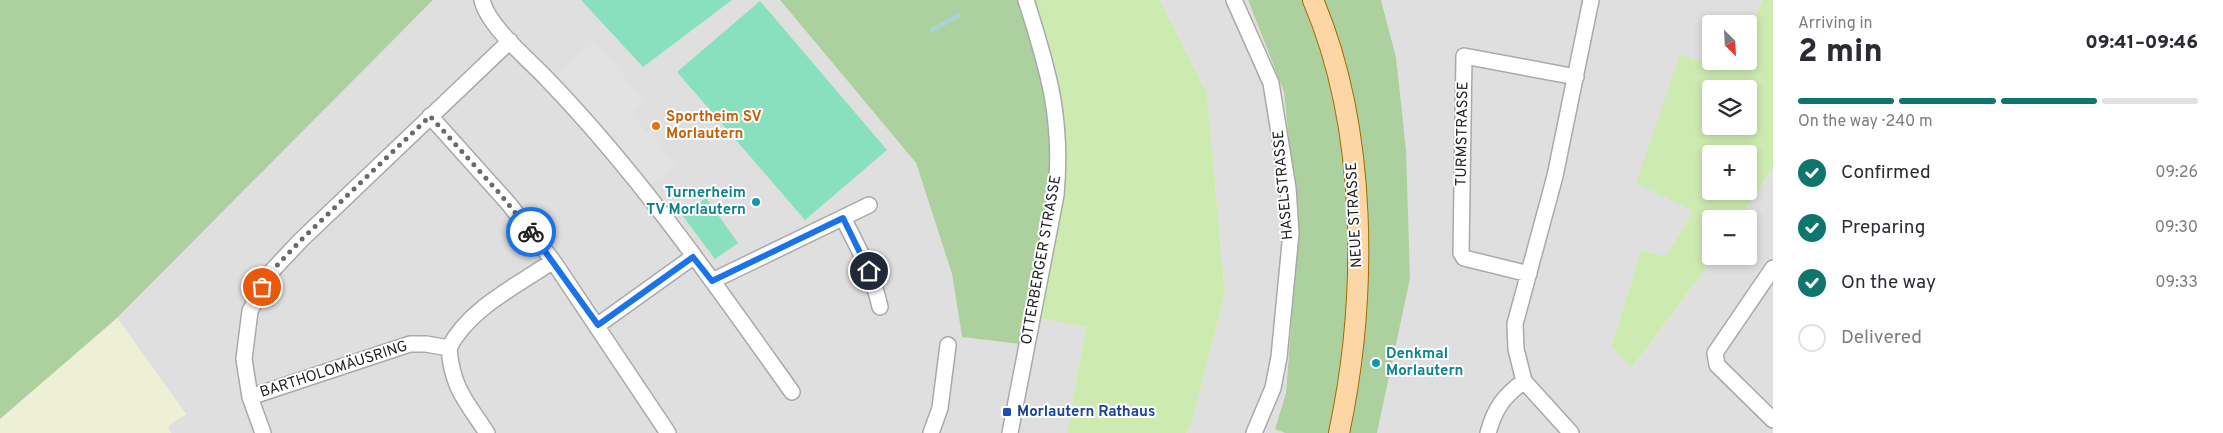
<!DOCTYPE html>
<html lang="en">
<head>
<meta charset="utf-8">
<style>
	:root { --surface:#fff; --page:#f7f7f7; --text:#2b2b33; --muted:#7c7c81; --line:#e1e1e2; --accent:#0f766e }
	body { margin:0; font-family:Overpass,sans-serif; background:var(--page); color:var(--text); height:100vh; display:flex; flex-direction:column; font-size:19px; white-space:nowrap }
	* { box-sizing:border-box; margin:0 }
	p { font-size:16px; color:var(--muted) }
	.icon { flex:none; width:28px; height:28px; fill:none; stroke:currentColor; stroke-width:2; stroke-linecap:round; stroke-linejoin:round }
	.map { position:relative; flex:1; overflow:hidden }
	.details { display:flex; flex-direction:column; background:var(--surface); width:450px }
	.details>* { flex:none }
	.needle { width:32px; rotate:156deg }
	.buttons { position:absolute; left:1702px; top:15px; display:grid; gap:10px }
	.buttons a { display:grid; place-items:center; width:55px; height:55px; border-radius:5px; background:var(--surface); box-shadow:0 2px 8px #0003; font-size:25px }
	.pin { position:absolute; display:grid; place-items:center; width:42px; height:42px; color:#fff; margin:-21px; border:2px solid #fff; border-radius:50%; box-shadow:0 1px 5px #0007 }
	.courier { position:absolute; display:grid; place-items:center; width:50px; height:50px; margin:-25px; border:4px solid #1a73e8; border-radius:50%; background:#fff; color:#222; box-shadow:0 1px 6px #0007 }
	.head em { font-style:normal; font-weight:800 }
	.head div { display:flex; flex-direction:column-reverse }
	.head { display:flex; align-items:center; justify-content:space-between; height:85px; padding:0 25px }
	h1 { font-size:32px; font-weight:800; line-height:38px }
	.bar { display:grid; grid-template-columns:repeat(4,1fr); gap:8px 5px; align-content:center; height:60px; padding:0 25px }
	.bar i { height:6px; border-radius:4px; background:var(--line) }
	.bar .current { background:var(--accent) }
	.bar p { grid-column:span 4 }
	ol { padding:0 25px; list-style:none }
	li { display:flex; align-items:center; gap:15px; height:55px }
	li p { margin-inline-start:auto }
	li .icon { padding:5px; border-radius:50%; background:var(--accent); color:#fff; stroke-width:4 }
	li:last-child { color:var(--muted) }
	li i { width:28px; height:28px; border:2px solid var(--line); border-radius:50% }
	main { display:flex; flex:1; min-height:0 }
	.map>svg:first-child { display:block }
</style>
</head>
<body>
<main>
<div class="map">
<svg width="1773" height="433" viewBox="0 0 1773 433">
	<rect width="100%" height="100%" fill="#f2efe9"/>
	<path fill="#e0dfdf" d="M433,0h347l136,163 36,111 10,63 72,-20 52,10 -19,106h-896l-3,-7 18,-12 -69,-96z
		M1160,0h88l36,92 14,140 -12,161 -10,36 9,4h-99l4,-5 35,-134 -18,-201z
		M1381,0h381l-13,33v-9h-38v37h10l-2,7 -39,-14 13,157 -27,46 -25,-6 -30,96 22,20 82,-111h34v-37h-9l33,-51v265h-396l33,-154 -14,-222z"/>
	<path fill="#eef0d5" d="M117,318l69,96 -18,12 3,7h-171v-14z"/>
	<path fill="#cdebb0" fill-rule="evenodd" d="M1026,0h134l47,93 18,201 -35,134 -4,5h-119l19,-106 -52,-10z
		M1762,0h11v168l-33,51h-29v37h4l-83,112 -21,-21 30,-96 25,5 27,-45 -57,-28 44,-129 39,14 2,-7h28v-28zM1711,89h38v37h-38zM1711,154h38v37h-38z"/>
	<path fill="#add19e" d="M0,0h433l-316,318 -117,101z
		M780,0h246l33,147 -31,198 -66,-8 -10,-63 -36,-111z
		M1248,0h133l15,57 10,93 4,129 -33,154h-92l-10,-4 11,-36 12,-161 -14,-140z"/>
	<path fill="#88e0be" d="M581,0h151l-89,67z
		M760,1l127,149 -82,70 -128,-148z
		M706,198l32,45 -23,16 -33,-44z"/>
	<path fill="#e2e2e2" d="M594,42l53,60 -14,11 13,19 4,-2 26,36 -28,20 -32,-44 -60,-65z"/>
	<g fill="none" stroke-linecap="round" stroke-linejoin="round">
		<path stroke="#aad3df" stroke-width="4" d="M941,25l17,-9
			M932,30l5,-3"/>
		<defs>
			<path id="minor" d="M482,0c6,26 45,58 64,78 93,96 169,206 246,314
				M1234,0l37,83 17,105 3,45 -12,124 -6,31 -19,45
				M430,116l79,88 44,57 115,172
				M843,218c15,29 30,57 37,89
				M1773,268l-58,85 2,12 56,55
				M1529,274l-65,-16 -3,-5 3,-197 112,21
				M712,281l157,-76
				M598,325l95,-68
				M449,348c3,40 17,53 38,85
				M1524,381l47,52
				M250,397l160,-53h16l23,4c19,-39 69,-63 104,-87
				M263,433l-13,-36 -6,-38 6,-48 19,-37 32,-34 209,-199
				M931,433l9,-25 8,-63
				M1010,433l46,-238c7,-76 -7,-123 -30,-195
				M1488,433c7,-25 15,-36 36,-52l-8,-32 -1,-25 40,-148 36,-176"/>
			<path id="major" d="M1313,0c55,129 55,297 26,433"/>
		</defs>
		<use href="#minor" stroke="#a9a9a9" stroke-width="18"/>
		<use href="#major" stroke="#a06b00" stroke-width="22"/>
		<use href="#minor" stroke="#fff" stroke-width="15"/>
		<use href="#major" stroke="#fcd6a4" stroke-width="20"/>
	</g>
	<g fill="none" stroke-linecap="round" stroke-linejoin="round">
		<path stroke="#6b6a68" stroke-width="5" stroke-dasharray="0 9" d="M262,287l7,-13 32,-34 129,-124 71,79 30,37"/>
		<path stroke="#1a73e8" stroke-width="6" d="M531,232l67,93 95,-68 19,24 131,-63 26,53"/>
	</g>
	<circle fill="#e8710a" stroke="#fff" stroke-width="2" cx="656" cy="126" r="5"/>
	<g fill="#0f9aa8" stroke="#fff" stroke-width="2">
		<circle cx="756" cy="202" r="5"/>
		<circle cx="1376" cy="363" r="5"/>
	</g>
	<rect fill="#1a4fb4" stroke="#fff" stroke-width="2" x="1002" y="407" width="10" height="10" rx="2.5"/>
	<g text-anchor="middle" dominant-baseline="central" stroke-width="4" stroke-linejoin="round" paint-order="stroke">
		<g font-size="15" font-weight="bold" fill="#c56008" stroke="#fff" text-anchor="start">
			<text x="666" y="117">Sportheim SV<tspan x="666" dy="17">Morlautern</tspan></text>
		</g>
		<g font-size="15" fill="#222" stroke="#fff">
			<text transform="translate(1463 134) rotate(-89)">TURMSTRASSE</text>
			<text transform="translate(1284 185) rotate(-95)">HASELSTRASSE</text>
			<text transform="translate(1355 215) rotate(-93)">NEUE STRASSE</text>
			<text transform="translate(1042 260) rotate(-80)">OTTERBERGER STRASSE</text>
			<text transform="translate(334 370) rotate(-18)">BARTHOLOMÄUSRING</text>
		</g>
		<g font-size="15" font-weight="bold" fill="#0d838f" stroke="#fff" text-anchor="end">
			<text x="746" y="193">Turnerheim<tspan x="746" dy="17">TV Morlautern</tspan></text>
			<text x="1386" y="354" text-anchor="start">Denkmal<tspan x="1386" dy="17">Morlautern</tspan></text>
		</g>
		<g font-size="15" font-weight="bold" fill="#164399" stroke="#fff" text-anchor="start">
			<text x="1017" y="412">Morlautern Rathaus</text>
		</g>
	</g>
</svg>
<div class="buttons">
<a><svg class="needle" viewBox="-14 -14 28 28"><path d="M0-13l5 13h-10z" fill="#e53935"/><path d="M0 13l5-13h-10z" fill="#7c7c81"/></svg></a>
<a><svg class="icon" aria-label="layers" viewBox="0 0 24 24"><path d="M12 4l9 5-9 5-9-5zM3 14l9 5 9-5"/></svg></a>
<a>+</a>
<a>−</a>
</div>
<div class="pin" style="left:262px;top:287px;background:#ea580c"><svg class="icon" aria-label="bag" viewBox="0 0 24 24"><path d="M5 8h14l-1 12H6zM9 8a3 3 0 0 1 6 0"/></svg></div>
<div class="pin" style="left:869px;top:271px;background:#1f2937"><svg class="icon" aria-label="home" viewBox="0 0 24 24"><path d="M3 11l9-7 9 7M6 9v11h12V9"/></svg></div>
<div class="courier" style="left:531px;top:232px"><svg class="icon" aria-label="bike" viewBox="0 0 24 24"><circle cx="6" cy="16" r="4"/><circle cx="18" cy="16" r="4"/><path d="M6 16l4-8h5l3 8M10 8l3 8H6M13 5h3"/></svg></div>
</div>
<section class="details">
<div class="head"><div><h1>2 min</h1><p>Arriving in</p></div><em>09:41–09:46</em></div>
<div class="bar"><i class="current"></i><i class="current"></i><i class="current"></i><i></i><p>On the way · 240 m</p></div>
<ol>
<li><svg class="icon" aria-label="check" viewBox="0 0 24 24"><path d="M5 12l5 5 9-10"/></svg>Confirmed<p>09:26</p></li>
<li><svg class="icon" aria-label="check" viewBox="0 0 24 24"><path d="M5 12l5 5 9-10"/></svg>Preparing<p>09:30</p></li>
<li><svg class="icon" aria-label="check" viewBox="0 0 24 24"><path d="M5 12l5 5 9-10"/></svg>On the way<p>09:33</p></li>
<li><i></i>Delivered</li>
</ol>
</section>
</main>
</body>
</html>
